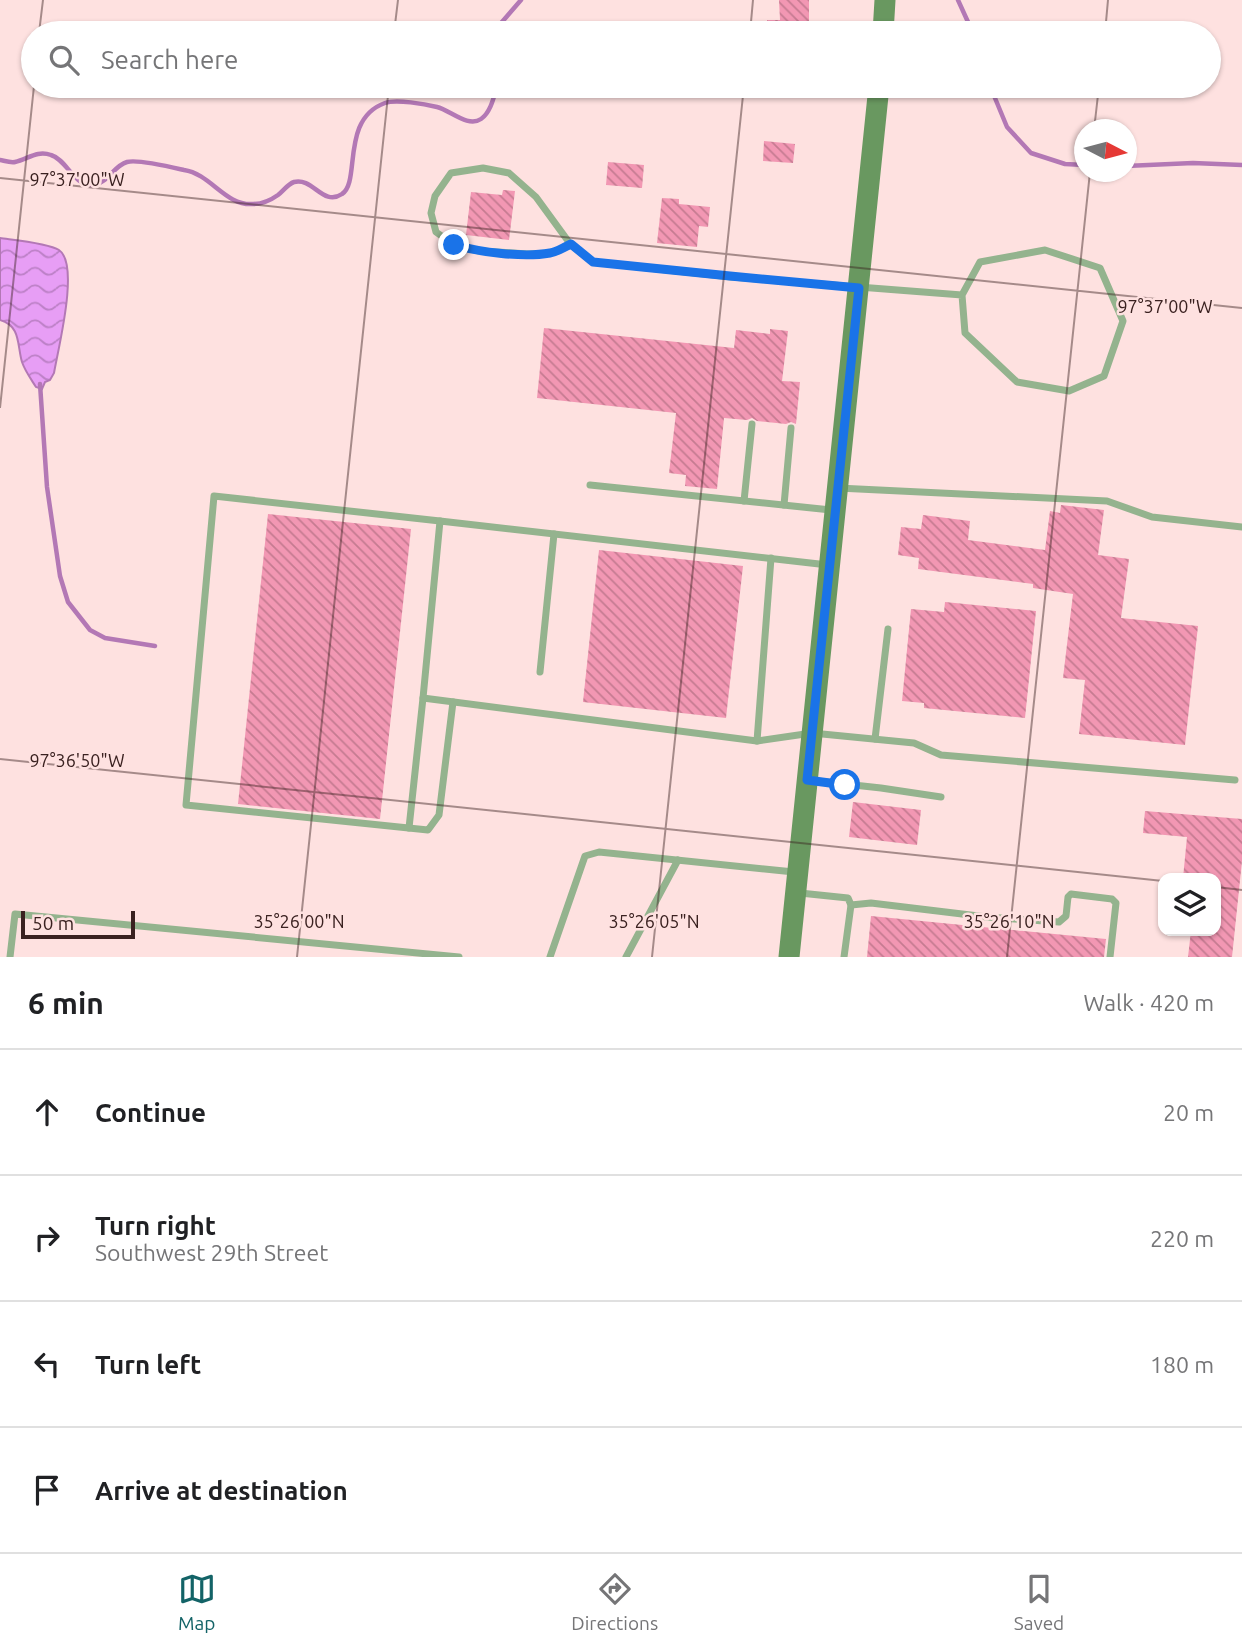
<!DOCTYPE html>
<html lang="en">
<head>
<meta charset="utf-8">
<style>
  :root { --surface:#fff; --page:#f2f2f2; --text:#202124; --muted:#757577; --line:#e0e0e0; --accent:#136367 }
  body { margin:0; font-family:Ubuntu,sans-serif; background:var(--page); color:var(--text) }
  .controls { position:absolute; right:21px; bottom:21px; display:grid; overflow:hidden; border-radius:14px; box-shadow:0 2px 5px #0004 }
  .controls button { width:63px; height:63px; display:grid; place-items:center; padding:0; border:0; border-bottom:2px solid var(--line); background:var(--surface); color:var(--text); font:35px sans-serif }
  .compass { position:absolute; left:1074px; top:119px; width:63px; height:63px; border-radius:50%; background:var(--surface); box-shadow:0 2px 5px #0004; rotate:96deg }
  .scale { position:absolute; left:21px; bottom:18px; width:114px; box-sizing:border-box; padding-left:7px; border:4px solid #3a2120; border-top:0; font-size:19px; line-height:24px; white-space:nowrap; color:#3a2120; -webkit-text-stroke:5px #fee1e0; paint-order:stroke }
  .stop { position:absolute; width:21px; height:21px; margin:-16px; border:5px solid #1a73e8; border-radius:50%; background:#fff }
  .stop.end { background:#1a73e8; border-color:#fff; box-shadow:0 2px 7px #0008 }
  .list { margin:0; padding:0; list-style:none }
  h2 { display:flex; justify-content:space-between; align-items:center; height:91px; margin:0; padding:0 28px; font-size:30px }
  h2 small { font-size:23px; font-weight:400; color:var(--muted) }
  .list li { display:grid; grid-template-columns:46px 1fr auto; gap:21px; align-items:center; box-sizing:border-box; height:126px; padding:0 28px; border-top:2px solid var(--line) }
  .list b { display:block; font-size:26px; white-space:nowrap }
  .list p { margin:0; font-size:23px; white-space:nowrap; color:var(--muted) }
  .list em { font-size:23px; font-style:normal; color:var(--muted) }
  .icon { flex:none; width:38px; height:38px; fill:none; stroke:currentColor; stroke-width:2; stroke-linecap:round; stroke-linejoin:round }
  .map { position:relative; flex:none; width:1242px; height:957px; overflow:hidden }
  .search { position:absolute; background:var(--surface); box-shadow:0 2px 5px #0004; left:21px; right:21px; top:21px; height:77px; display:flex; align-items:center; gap:18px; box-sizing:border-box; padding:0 24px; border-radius:38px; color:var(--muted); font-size:26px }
  .sheet { height:595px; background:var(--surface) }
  nav { display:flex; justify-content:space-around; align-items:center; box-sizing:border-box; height:98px; border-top:2px solid var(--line); background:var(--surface); font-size:19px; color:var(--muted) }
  nav a { display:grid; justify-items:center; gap:4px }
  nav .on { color:var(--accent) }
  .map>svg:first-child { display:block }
</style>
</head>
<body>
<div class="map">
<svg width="1242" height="957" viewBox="0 0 1242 957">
  <defs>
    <pattern id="water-waves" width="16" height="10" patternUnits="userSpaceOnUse" patternTransform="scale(1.75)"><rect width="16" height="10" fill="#e79ef5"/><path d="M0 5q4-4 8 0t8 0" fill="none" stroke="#bc80c6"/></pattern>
    <pattern id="building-back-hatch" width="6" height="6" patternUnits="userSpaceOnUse" patternTransform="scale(1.75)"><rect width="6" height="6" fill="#f297b3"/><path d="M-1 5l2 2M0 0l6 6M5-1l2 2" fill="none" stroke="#c57b91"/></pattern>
  </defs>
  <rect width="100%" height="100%" fill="#fee1e0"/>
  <path fill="url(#water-waves)" stroke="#b378b5" stroke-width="2" d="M 0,238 C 14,240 48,243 59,250 C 80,264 58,349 54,373 L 50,380 L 45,382 L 42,389 L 36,387 C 31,379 25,371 22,362 C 17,345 21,326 0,320 Z"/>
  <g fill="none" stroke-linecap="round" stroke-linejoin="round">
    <g stroke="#b378b5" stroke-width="4.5">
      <polyline points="958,0 973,33"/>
      <polyline points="495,33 495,30 521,0"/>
      <polyline points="990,86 1007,127 1031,153 1065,164 1084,165"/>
      <path d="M 0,160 C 5,161 11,163 15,162 C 28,159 37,150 51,155 C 67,160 73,185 92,185 C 108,184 113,166 127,162 C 138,159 171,167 184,170 C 211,174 225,206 253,204 C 262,204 271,200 278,195 C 283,191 288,184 294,182 C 313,177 323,207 342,194 C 361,182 340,119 385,103 C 396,99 425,104 437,107 C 450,110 468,128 481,119 C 491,112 494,96 497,86"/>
      <polyline points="1126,166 1193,163 1242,165"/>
      <polyline points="40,384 47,487 60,576 68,602 90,630 105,638 155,646"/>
    </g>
  </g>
  <g fill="url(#building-back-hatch)">
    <polygon points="779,0 809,0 809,29 793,29 793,33 767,33 767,20 780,20"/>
    <polygon points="764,141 795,144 793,163 763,161"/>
    <polygon points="608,162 644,165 642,188 606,185"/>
    <polygon points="503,190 515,191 509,240 466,235 471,192 502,195"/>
    <polygon points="662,198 679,199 679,204 710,207 708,227 699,226 697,247 657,243"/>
    <polygon points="544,328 734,348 736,330 770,334 770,329 788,331 782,381 800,382 796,424 791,422 786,424 757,421 752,418 747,420 724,418 717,489 685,486 686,475 669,473 676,413 537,398"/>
    <polygon points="1061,505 1104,510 1098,555 1129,559 1121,618 1198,626 1185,745 1079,734 1085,680 1063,678 1073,594 1033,588 1033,584 918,569 919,558 898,555 901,527 921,529 923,515 970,521 968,540 1045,550 1050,511 1060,513"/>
    <polygon points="268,514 411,529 380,819 238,804"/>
    <polygon points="599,550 743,566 726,718 583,702"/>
    <polygon points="945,602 1036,611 1025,718 924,708 924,703 902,701 911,609 944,612"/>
    <polygon points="853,802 921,810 917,845 849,837"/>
    <polygon points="1145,811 1242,819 1242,861 1232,957 1188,957 1191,931 1216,931 1216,878 1183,878 1187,837 1143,833"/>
    <polygon points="871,916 1106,939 1104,957 867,957"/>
  </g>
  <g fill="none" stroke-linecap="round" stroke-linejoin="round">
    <g stroke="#94b38e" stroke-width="7">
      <polyline points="571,245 551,253 529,254 479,251 454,245 436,232 431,213 435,196 451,173 483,168 509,173 536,197 571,245 593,262 731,277 962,295 980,262 1045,250 1100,268 1123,321 1104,376 1069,391 1017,382 965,333 962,295"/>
      <polyline points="590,485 831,510"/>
      <polyline points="838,488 1107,501 1152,517 1242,527"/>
      <polyline points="744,501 752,424"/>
      <polyline points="784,505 791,428"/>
      <polyline points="440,521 214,496 186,805 428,830 439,815 453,702"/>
      <polyline points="828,565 440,521 423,698 757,741 812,733 914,743 941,755 1235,780"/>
      <polyline points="540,672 554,534"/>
      <polyline points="875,739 888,629"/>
      <polyline points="757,741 771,558"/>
      <polyline points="808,780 881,788 941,797"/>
      <polyline points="409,828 423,698"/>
      <polyline points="800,893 848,898 851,905 844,957"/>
      <polyline points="851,905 871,903 987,917 1059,922 1066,916 1068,897 1071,894 1112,899 1116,903 1110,957"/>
      <polyline points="10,957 15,914 459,957"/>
      <polyline points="550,957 585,856 599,852 794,872"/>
      <polyline points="626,957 678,860"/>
    </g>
    <g stroke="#699860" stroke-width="21">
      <polyline points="883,33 885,0"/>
      <polyline points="789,957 879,86"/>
    </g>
  </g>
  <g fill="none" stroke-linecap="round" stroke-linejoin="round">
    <path stroke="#1a73e8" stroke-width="9" d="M 454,245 C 480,252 523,258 550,253 C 557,252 564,247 571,244 L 593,262 L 730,276 L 859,288 L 807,780 L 845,785"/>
  </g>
  <path fill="none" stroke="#3a2120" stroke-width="2" stroke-opacity="0.45" d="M 39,33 L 43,0M 394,33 L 398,0M 750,33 L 753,0M 1105,33 L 1108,0M 1094,130 L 1099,86M 0,178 L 1242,308M 0,408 L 34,86M 0,759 L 1163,881M 1216,887 L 1242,890M 297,957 L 389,86M 652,957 L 744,86M 1007,957 L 1090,172"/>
  <g font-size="18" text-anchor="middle" fill="#3a2120" stroke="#fee1e0" stroke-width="5" stroke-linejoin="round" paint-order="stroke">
    <text x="77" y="186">97°37'00"W</text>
    <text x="1165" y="313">97°37'00"W</text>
    <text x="77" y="767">97°36'50"W</text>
    <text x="299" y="928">35°26'00"N</text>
    <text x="654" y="928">35°26'05"N</text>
    <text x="1009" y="928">35°26'10"N</text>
  </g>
</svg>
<div class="controls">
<button><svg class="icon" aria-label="layers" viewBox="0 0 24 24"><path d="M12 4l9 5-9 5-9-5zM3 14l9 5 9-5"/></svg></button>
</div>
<svg class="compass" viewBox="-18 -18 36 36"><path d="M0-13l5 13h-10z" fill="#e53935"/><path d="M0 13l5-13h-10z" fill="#757577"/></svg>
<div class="scale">50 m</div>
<div class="stop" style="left:845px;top:785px"></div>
<div class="stop end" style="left:454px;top:245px"></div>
<div class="search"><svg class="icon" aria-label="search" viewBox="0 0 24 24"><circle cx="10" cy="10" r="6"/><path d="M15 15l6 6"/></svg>Search here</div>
</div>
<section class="sheet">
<h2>6 min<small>Walk · 420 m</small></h2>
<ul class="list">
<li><svg class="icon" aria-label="ahead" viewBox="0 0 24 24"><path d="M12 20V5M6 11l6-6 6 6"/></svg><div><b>Continue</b></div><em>20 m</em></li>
<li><svg class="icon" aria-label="right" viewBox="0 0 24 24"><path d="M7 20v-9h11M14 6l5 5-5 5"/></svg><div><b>Turn right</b><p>Southwest 29th Street</p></div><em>220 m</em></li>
<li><svg class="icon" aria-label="left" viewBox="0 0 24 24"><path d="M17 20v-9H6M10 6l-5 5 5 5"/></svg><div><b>Turn left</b></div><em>180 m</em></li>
<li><svg class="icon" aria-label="arrive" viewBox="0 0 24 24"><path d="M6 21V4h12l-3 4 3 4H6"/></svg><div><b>Arrive at destination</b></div></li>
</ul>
</section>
<nav>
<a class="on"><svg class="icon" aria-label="map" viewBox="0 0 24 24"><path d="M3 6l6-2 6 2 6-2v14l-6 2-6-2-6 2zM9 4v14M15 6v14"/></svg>Map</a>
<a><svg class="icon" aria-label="directions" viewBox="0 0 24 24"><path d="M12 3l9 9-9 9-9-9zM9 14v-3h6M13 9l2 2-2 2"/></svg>Directions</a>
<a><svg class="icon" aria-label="saved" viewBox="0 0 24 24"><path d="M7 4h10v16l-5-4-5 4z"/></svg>Saved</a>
</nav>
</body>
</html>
